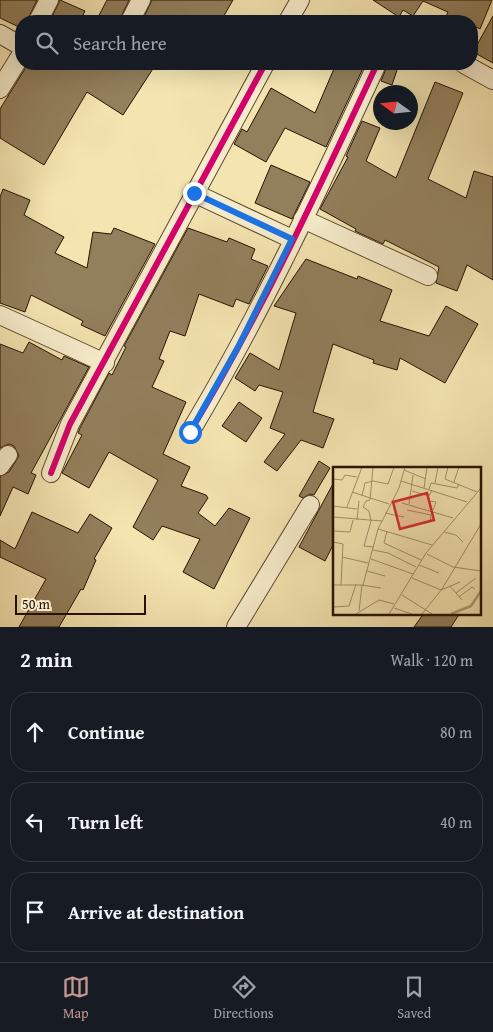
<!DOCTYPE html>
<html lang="en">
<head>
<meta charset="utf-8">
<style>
  :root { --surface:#171b24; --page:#242831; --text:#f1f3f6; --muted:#9ea1a6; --line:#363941; --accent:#c59692 }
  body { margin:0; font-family:"Gentium Book Plus",serif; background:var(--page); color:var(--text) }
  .compass { position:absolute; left:373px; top:85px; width:45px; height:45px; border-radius:50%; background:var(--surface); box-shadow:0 5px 20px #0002; rotate:285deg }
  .scale { position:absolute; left:15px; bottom:12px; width:131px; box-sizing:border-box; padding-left:5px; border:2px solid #291100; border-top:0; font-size:14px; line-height:18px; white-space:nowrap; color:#291100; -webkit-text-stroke:4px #f7edcc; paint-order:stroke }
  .stop { position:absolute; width:15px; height:15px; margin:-11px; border:4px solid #1a73e8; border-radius:50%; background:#fff }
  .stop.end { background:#1a73e8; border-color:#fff; box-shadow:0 1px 5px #0008 }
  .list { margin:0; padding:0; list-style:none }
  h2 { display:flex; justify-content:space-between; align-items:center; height:65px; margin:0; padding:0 20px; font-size:21px }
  h2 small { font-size:16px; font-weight:400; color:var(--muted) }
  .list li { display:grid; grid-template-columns:32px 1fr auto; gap:15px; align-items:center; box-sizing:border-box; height:80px; margin:0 10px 10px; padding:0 10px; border:1px solid var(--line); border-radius:20px }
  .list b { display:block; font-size:19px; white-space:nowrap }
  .list em { font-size:16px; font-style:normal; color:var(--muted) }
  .icon { flex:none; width:28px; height:28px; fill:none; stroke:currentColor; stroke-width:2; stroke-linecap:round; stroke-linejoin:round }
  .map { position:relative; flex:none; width:493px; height:627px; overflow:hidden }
  .search { position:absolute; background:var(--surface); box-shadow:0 5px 20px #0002; left:15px; right:15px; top:15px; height:55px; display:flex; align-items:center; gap:12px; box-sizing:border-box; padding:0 18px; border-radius:20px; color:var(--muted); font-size:19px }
  .sheet { height:335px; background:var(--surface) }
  nav { display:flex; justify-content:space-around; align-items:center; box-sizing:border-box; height:70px; border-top:1px solid var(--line); background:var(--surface); font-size:14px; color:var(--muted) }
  nav a { display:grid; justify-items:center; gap:2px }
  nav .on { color:var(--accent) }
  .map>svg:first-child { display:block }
</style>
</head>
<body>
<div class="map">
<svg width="493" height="627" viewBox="0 0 493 627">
  <rect width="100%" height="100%" fill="#f3e4b0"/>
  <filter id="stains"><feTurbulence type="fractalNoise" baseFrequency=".004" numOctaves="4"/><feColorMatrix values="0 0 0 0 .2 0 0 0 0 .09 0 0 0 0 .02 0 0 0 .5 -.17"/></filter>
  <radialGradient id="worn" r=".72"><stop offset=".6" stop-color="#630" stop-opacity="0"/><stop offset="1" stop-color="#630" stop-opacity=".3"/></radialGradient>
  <g fill="#927f5c" stroke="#291100">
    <polygon points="0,0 37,0 27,21 21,21 21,28 0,18"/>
    <polygon points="60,0 85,11 80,21 50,21"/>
    <polygon points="107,0 129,0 119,21 96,21"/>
    <polygon points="152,0 233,0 221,21 142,21"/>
    <polygon points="373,0 492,0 480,29 472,25 472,21 444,21 448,12 423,1 413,16 403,10 399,17"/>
    <polygon points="493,16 493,63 473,52"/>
    <polygon points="28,64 156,64 123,115 87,92 44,165 0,138 0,109"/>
    <polygon points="336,64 365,64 326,147 285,128 266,162 234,144 242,129 247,132 271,88 315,113"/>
    <polygon points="388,64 399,64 392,85 381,81"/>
    <polygon points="435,82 463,93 428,179 466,198 474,171 493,177 493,280 467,265 457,291 436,283 439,267 385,240 383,244 355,231 356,229 320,209 348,157 346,156 362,121 380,128 366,161 396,178"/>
    <polygon points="271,165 310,182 292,219 255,203"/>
    <polygon points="3,189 30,200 24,215 64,237 55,253 87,268 93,232 111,234 114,228 155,244 105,336 81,325 83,321 31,295 25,312 0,303 0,197"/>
    <polygon points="188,228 227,242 229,238 255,249 251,259 268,266 249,304 236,299 233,307 199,294 185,336 170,331 159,359 164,361 152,387 186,402 163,454 190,467 181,486 206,495 208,498 198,513 215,526 229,508 250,518 214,589 183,572 200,539 162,526 153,540 133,527 158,480 109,452 89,488 62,473 82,435 78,433 80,428 109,373 112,375 126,347 124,346"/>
    <polygon points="306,259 357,279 358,276 392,290 380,321 429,336 446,306 478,324 445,383 400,358 397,370 373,363 374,360 333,344 313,412 334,419 323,448 301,440 277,471 264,462 285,434 270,428 283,392 259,385 255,391 235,378 250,353 279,370 296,313 274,306"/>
    <polygon points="29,342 62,360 64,356 89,367 31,473 36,475 28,494 13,487 0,516 0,476 9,472 19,456 14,446 9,444 0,448 0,344 23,353"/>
    <polygon points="239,402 262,418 246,442 222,426"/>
    <polygon points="319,461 330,468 314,495 310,494 303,498 299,496"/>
    <polygon points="334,482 334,543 325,561 299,547"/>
    <polygon points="32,512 78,533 90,514 112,528 94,559 96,560 83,590 81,589 59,627 19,627 46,579 0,557 0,540 15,549"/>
    <polygon points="424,613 460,613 451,627 414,627"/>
  </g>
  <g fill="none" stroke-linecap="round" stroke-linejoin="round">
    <g stroke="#5c462c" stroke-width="20">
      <g id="street">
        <polyline points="38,21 49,0"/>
        <polyline points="130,21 141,0"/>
        <polyline points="288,21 300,0"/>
        <polyline points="0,34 21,46"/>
        <polyline points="464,64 493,80"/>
        <polyline points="0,89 21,55"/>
        <polyline points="194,193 292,239"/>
        <polyline points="303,219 428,276"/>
        <polyline points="0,315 105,363"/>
        <path d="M 190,432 C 261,314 319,188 377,64"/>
        <polyline points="0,466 8,455"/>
        <polyline points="51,473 70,424 265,64"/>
        <polyline points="236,627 310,505"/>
      </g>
    </g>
    <use href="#street" stroke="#f7edcc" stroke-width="18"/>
    <g stroke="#f7edcc" stroke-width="9">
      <g id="cycleway">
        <path d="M 190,432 C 261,314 319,188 377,64"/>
        <polyline points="51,473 70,424 265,64"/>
      </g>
    </g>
    <use href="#cycleway" stroke="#d6006c" stroke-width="6"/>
  </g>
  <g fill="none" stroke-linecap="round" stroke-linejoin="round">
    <polyline stroke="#1a73e8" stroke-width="6" points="190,432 238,347 292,239 194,193"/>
  </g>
  <g transform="translate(333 467)">
    <rect width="148" height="148" fill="#f3e4b0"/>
    <path fill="none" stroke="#ae9c74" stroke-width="2.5" d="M 118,147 L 138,139 L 148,124"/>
    <path fill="none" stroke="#a2906a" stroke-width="1" d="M 40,0 L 37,33 L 33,34 L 30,40 L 36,44 L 38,54 L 31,79 L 41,80M 115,0 L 112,12 L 144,25M 71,3 L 93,12M 0,12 L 9,13 L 12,8 L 24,10M 68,14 L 134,35M 121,15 L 126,0M 102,16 L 105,0M 91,21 L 94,0M 96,22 L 98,16 L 124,21 L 126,17M 79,24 L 96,29 L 99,23M 19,25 L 56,37M 29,29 L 32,16 L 40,14 L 55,17 L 61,0M 95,34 L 103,35 L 100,43M 69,36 L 120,51M 76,37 L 80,8M 0,39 L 24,42M 14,40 L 29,0M 74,43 L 98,48 L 97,55M 52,46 L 71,50M 0,50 L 49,54M 24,53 L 26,34M 45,62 L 99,78M 0,64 L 17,65 L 20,53M 54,64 L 51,76 L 88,93M 111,65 L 123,68 L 130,75M 0,75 L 10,77 L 8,118M 40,83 L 55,86 L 83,100M 94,87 L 120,100 L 148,104M 9,90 L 35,96M 38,92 L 80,107M 86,98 L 106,106M 34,104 L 52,109M 79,111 L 108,123 L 127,115M 0,118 L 28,118 L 48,121M 30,118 L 45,62 L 66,21 L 72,0M 117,119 L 129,133M 123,126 L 143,111M 69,128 L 99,147M 126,130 L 139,120 L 142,122M 0,140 L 16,139 L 23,117M 61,141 L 79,147M 26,144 L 29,118M 23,147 L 46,133 L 61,137M 56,147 L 93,86 L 148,21M 89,147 L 109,122 L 148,57"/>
    <path fill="#d62828" fill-opacity="0.15" stroke="#d62828" stroke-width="2.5" d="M 94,26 L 101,53 L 67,62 L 60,35 Z"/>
    <rect width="148" height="148" fill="none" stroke="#291100" stroke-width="2.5"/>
  </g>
  <rect width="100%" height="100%" filter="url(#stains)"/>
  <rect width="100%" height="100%" fill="url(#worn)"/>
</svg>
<svg class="compass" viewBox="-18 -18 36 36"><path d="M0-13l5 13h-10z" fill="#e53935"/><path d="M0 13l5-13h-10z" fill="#9ea1a6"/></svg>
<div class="scale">50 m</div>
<div class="stop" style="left:190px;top:432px"></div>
<div class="stop end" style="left:194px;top:193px"></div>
<div class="search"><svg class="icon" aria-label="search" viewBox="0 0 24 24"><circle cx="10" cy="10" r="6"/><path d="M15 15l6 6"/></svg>Search here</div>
</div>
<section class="sheet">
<h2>2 min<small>Walk · 120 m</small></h2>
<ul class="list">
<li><svg class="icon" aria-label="ahead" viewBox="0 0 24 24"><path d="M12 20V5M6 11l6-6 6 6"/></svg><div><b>Continue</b></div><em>80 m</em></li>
<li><svg class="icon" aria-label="left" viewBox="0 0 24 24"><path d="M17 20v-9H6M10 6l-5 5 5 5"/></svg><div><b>Turn left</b></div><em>40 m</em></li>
<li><svg class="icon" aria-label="arrive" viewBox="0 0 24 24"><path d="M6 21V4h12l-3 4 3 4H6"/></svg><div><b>Arrive at destination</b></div></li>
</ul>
</section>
<nav>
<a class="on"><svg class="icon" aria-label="map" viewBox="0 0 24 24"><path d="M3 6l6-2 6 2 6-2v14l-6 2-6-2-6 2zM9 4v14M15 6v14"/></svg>Map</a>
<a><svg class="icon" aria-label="directions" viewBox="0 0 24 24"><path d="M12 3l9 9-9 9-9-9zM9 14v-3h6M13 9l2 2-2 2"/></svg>Directions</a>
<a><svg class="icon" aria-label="saved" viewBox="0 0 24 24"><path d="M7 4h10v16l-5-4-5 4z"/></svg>Saved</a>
</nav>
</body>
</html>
